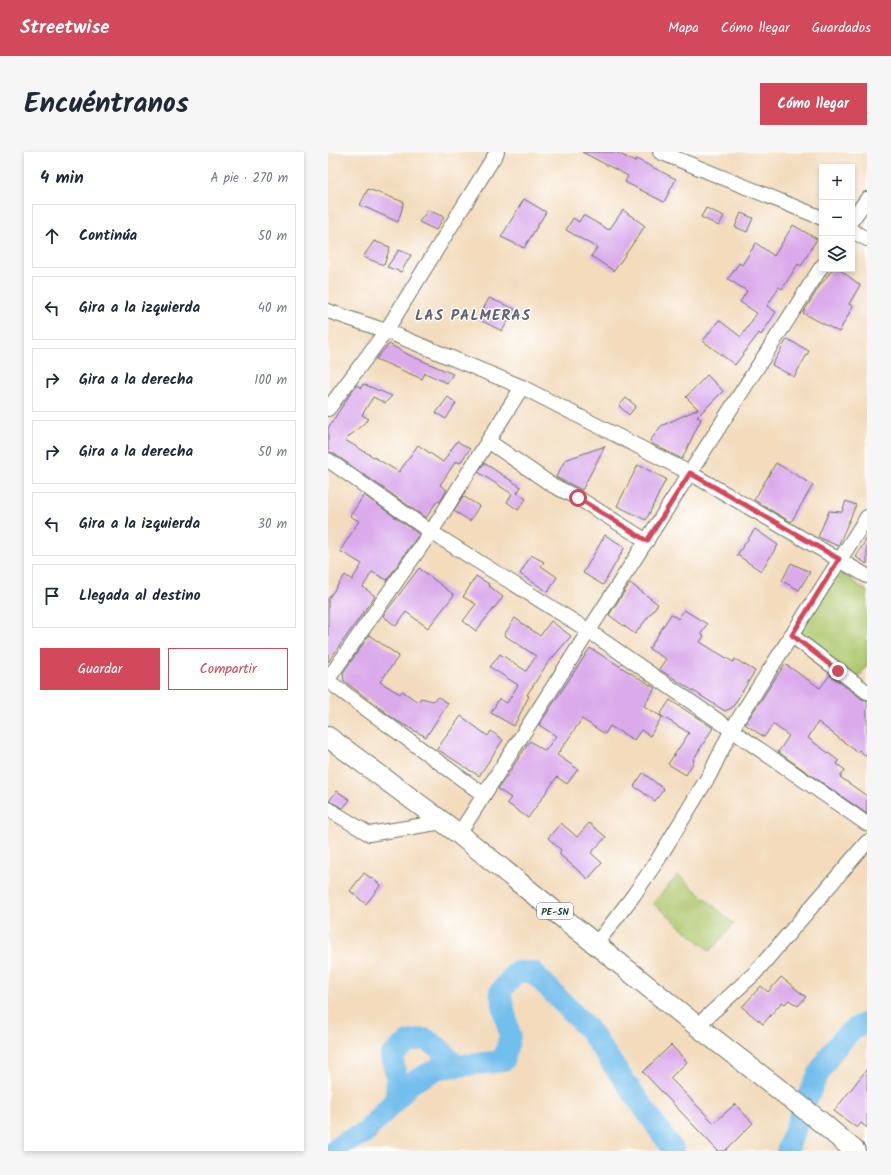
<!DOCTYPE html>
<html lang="es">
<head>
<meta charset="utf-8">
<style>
  :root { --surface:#fff; --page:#f6f6f7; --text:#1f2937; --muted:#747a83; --line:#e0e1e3; --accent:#d1495b }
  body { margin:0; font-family:Kalam,sans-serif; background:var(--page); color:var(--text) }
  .controls { position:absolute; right:12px; top:12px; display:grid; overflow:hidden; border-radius:0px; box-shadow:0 2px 6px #0003 }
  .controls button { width:36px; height:36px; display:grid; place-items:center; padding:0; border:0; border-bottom:1px solid var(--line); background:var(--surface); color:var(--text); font:20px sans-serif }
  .stop { position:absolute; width:12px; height:12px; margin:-9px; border:3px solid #d1495b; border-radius:50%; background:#fff }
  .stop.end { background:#d1495b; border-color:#fff; box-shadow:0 1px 4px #0008 }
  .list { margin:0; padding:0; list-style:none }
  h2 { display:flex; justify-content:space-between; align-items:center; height:52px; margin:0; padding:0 16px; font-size:17px }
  h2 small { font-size:13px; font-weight:400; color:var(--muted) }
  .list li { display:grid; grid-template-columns:26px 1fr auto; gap:12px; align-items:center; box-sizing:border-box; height:64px; margin:0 8px 8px; padding:0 8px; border:1px solid var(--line); border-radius:0px }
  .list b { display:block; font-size:15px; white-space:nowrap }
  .list em { font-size:13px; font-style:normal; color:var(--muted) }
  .actions { display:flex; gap:8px; padding:12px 16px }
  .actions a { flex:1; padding:9px 0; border:1px solid var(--accent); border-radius:0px; text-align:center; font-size:14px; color:var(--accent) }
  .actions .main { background:var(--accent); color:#fff }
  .icon { flex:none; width:22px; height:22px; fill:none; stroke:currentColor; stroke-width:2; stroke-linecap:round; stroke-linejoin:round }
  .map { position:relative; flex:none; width:539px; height:999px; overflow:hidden; border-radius:0px }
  header { display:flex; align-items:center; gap:24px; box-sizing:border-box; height:56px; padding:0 20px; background:var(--accent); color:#fff }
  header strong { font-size:19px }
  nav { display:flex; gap:22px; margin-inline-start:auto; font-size:14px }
  .intro { display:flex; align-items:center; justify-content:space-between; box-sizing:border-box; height:96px; padding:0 24px }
  h1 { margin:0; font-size:28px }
  .button { padding:10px 18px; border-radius:0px; background:var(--accent); color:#fff; font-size:14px; font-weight:700 }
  main { display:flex; gap:24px; padding:0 24px }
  aside { flex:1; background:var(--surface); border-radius:0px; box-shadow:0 2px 6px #0003 }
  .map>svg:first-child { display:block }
</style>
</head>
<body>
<header>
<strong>Streetwise</strong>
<nav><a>Mapa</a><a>Cómo llegar</a><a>Guardados</a></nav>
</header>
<div class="intro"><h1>Encuéntranos</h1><a class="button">Cómo llegar</a></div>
<main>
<aside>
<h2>4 min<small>A pie · 270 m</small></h2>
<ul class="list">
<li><svg class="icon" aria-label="ahead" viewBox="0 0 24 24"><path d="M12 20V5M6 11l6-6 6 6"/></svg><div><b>Continúa</b></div><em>50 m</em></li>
<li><svg class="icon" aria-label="left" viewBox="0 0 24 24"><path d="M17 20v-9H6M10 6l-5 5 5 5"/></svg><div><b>Gira a la izquierda</b></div><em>40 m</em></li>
<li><svg class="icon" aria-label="right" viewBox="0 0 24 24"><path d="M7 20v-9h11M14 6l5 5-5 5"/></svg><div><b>Gira a la derecha</b></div><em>100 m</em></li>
<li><svg class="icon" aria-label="right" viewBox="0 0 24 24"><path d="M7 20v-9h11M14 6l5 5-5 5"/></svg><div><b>Gira a la derecha</b></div><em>50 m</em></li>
<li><svg class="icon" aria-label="left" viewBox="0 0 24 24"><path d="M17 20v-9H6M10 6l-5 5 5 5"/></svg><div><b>Gira a la izquierda</b></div><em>30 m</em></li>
<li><svg class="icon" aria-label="arrive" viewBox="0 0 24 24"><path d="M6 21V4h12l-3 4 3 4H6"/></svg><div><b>Llegada al destino</b></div></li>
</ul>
<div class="actions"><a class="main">Guardar</a><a>Compartir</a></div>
</aside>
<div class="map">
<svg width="539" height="999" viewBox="0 0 539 999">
  <rect width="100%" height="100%" fill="#fff"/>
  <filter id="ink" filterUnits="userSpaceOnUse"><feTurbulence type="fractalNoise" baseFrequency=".025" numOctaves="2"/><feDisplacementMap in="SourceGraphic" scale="8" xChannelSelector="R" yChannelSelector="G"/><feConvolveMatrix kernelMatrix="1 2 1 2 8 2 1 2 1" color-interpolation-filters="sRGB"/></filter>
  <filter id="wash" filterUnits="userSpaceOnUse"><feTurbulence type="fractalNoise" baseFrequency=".012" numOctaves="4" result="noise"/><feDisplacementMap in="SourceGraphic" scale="16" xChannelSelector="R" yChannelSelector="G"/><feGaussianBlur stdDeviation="0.9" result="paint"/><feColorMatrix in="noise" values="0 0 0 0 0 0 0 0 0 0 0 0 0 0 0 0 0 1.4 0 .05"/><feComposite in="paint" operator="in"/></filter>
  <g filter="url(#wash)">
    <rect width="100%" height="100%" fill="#f3dbbc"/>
    <g fill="#adc76c" stroke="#668250">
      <polygon points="511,420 539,439 539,513 530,526 468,486"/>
      <polygon points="350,723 406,772 382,799 325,751"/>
    </g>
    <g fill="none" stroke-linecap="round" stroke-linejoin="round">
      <g stroke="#72beec" stroke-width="22">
        <polyline points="68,947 69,925 63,904 80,890 97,887 111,896 128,914"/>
        <polyline points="7,999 15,991 37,981 83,931 111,916 175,909 182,884 172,840 188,820 205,820 260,877 346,999"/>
        <path d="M 459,999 C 474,960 489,910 521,881 C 526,876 533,873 539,870"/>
      </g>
    </g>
    <g id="blocks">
      <g fill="#daaaeb">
        <polygon points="254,0 288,0 307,10 308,7 348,27 336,50 297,30 300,24"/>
        <polygon points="40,37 76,50 70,70 32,53"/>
        <polygon points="196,47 218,60 196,96 173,85"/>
        <polygon points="378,56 396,64 391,74 373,65"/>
        <polygon points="100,58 116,65 108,78 91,70"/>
        <polygon points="295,58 317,74 286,119 263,104 269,96 238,78 245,66 251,70 255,63 281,78"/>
        <polygon points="413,61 425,66 419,80 407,75"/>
        <polygon points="465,73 489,87 473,114 470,112 454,137 451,135 439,154 448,160 433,183 431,181 407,213 375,189 391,168 413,185 429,161 412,150 419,139 400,127 411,111 414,113 428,91 446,104"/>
        <polygon points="46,89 62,95 56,113 35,105"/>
        <polygon points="71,98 83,103 73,120 59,115"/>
        <polygon points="505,117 511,117 532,133 521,152 525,154 511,180 475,161 491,135"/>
        <polygon points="161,146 187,157 174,179 150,167"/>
        <polygon points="459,187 481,199 466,225 444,213"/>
        <polygon points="61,192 81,203 125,222 119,231 97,221 94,227 48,207"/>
        <polygon points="379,223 395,239 369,265 373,267 354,307 325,292 322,289 333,274 370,257 358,245"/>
        <polygon points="35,232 64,244 57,251 45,245 34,263 41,267 17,288 71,320 90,293 115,310 129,289 142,297 132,311 128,309 112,333 119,338 112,350 109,349 98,366 5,301 0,300 0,276 28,233 33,236"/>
        <polygon points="120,245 128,251 118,267 108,261"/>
        <polygon points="298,246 308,254 301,263 291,254"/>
        <polygon points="277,294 254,338 228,325 237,308"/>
        <polygon points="156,311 193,335 189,341 198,347 190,358 179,350 184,342 150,320"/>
        <polygon points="448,311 485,333 463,370 426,348"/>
        <polygon points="310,313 338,327 318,368 289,354"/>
        <polygon points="36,343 91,382 59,428 44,420 35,435 47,444 0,510 0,447 17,423 24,428 34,412 12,399 31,369 22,364"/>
        <polygon points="135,344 151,354 142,369 126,359"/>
        <polygon points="518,349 528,353 510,394 490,385 501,359 514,360"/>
        <polygon points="427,377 450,393 433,419 409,403"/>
        <polygon points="277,383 297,395 275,433 255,421"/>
        <polygon points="539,386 539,412 528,405"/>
        <polygon points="203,403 216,410 213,414 229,425 220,440 192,422"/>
        <polygon points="463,411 482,420 471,438 454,429"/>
        <polygon points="91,416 126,443 100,476 78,460 68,474 55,464"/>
        <polygon points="148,424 161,432 160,433 175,445 148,479 135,469 148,452 135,445"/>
        <polygon points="302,431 330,452 307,482 281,463"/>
        <polygon points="356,458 379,472 373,482 376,484 372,490 405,510 407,507 427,519 404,556 397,559 392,556 331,517 338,507 321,497 343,462 350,467"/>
        <polygon points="187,466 212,484 223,469 243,484 219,512 199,543 201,544 186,574 163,561 171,547 179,551 190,533 162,515 172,502 198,519 208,504 176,483"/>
        <polygon points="41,483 71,504 52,530 72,542 74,539 90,550 93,546 105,549 110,545 120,551 98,585 69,569 16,529 15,521"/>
        <polygon points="262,496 327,536 316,554 334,565 322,584 313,578 306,588 282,574 277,582 254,567 229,603 250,617 239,632 229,625 200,666 179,651 183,646 170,637 202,589 217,599 228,584 211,573"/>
        <polygon points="457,512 492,536 502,523 534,547 539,548 539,605 531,598 529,600 490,570 480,586 511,609 509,612 517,618 512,625 539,644 539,662 450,600 461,584 445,572 436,585 417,572"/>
        <polygon points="342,548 385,576 365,608 366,609 358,623 340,612 361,581 332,563"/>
        <polygon points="133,564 160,584 163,579 175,588 151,624 109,597"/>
        <polygon points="315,621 336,637 327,649 306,634"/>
        <polygon points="9,639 22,648 15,656 1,649"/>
        <polygon points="233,671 249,685 261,671 278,685 263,701 274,711 260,727 231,702 233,698 220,686"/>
        <polygon points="36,721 53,733 38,752 22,739"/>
        <polygon points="453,825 478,845 470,854 461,848 457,852 454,850 435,872 414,855 433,834 440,840"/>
        <polygon points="343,893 359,910 342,926 386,971 407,952 425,971 397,999 390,999 315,920"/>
        <polygon points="539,917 539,976 533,971 529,976 506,959"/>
      </g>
    </g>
  </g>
  <g filter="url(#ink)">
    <use href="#blocks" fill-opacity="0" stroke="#697464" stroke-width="1"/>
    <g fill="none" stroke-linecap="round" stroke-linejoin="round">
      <g stroke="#697464" stroke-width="16">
        <g id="minor">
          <polyline points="332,0 494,66"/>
          <polyline points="524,68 539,47"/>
          <polyline points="524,79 539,87"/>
          <polyline points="0,159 58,179 194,235 362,321 539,424"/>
          <polyline points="0,257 58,179 169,0"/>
          <polyline points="160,289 224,333 250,346 319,389"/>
          <polyline points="0,308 103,380 261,479 539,672"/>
          <polyline points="463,483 539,540"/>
          <polyline points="0,527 103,380 194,235"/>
          <polyline points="0,529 156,643"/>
          <polyline points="0,657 41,682 115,670"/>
          <polyline points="131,682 494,114"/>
          <polyline points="268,792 305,744 329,709 382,622 404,577 539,365"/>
          <polyline points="369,874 427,821 539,690"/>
        </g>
      </g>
      <g stroke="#697464" stroke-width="22">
        <polyline id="highway" points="0,585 131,682 369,874 488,966 527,999"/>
      </g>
      <use href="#minor" stroke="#fff" stroke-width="14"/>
      <use href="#highway" stroke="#fff" stroke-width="20"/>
    </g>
  </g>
  <g fill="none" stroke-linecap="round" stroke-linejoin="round" filter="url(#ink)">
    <polyline stroke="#d1495b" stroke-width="5" points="250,346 319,389 362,321 511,407 464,483 510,519"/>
  </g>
  <g text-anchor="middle" stroke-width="3" stroke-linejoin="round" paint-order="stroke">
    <rect fill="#fff" stroke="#627771" stroke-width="1" x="209" y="751" width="36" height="16" rx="3"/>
    <g font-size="10" font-weight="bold" fill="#1f3d34">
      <text x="227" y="763">PE-5N</text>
    </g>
    <g font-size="15" font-weight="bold" letter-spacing="1" fill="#606374" stroke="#fff">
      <text x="145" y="168">LAS PALMERAS</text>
    </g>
  </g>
</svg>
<div class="controls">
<button>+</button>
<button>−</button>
<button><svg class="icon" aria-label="layers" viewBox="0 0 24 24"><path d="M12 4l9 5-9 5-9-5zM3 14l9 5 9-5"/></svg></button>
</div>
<div class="stop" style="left:250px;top:346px"></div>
<div class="stop end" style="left:510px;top:519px"></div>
</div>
</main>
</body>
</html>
